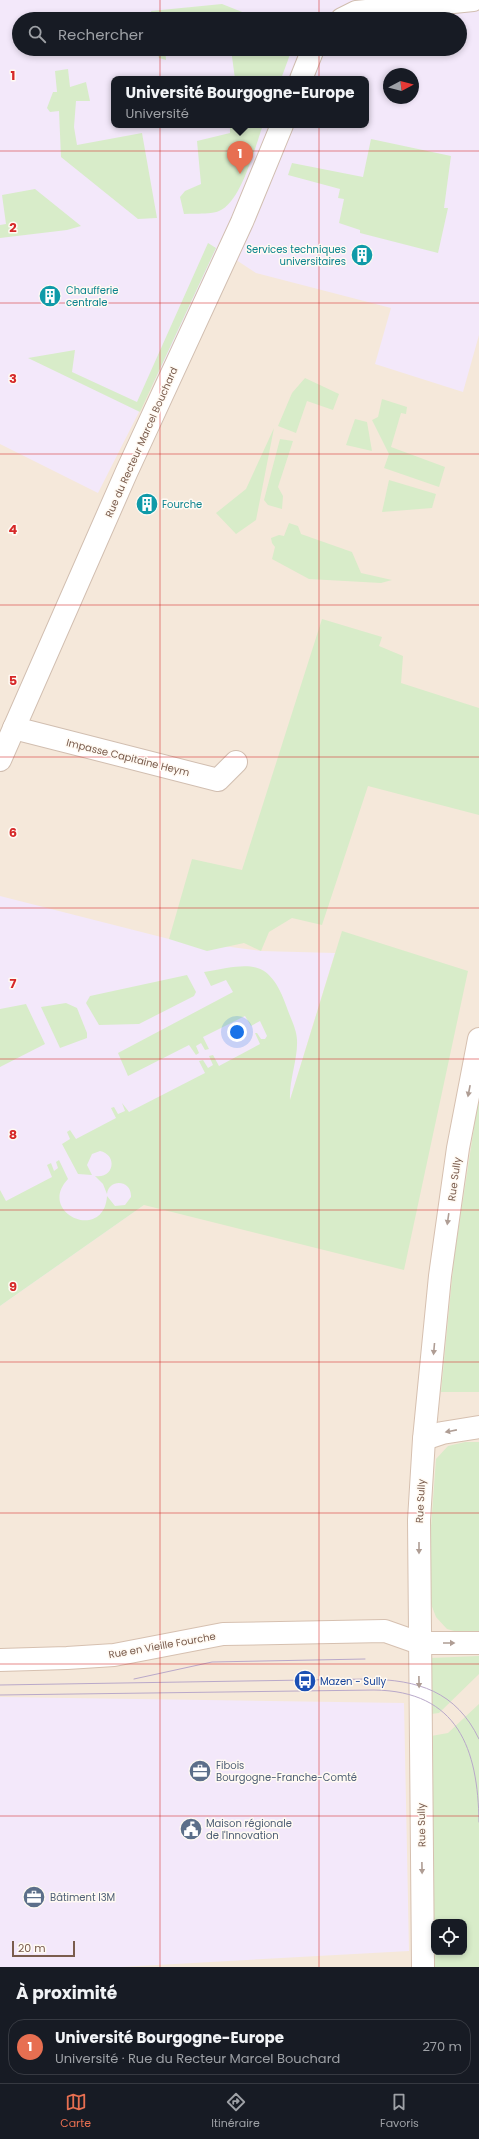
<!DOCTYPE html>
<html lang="fr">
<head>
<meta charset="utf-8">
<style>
  :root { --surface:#171b24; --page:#242831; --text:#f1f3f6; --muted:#9ea1a6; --line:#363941; --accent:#e76f51 }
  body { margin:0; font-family:Poppins,sans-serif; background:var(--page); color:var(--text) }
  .controls { position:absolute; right:12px; bottom:12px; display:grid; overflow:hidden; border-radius:8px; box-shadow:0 2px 6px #0003 }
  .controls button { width:36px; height:36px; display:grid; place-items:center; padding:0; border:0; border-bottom:1px solid var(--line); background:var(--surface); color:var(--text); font:20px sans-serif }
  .compass { position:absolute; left:383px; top:68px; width:36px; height:36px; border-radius:50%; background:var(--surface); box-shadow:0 2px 6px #0003; rotate:83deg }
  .scale { position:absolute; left:12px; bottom:10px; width:63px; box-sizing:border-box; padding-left:4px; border:2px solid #7a5c4d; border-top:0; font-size:11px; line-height:14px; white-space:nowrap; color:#7a5c4d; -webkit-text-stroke:3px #fffaf3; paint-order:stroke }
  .you { position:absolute; left:237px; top:1032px; width:14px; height:14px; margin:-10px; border:3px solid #fff; border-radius:50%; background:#1a73e8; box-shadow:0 0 0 6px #1a73e833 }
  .badge { display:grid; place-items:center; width:26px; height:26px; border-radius:50%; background:var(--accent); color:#fff; font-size:13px; font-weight:700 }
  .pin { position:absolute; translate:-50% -33px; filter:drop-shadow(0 1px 2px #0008) }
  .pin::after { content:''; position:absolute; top:21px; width:14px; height:12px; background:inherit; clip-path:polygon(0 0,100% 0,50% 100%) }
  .popup { position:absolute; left:111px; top:76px; width:258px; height:52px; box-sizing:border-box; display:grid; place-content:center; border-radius:8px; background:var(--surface); filter:drop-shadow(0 1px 3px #0005); font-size:13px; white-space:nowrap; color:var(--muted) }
  .popup b { font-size:15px; color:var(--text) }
  .popup::after { content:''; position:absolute; left:50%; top:100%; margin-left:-8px; border:8px solid transparent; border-top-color:var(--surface) }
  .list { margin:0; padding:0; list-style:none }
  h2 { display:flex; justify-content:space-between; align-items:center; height:52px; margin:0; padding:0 16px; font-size:17px }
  h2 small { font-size:13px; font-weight:400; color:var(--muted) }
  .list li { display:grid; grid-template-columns:26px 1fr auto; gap:12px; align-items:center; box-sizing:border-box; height:56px; margin:0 8px 8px; padding:0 8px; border:1px solid var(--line); border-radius:16px }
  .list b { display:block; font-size:15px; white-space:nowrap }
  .list p { margin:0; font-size:13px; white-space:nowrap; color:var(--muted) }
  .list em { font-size:13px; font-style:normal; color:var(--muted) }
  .icon { flex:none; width:22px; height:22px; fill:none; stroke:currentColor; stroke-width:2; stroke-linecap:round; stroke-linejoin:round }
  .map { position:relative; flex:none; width:479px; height:1967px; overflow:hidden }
  .search { position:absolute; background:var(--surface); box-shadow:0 2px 6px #0003; left:12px; right:12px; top:12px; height:44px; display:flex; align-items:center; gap:10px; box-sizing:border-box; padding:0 14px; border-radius:22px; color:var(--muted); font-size:15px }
  .sheet { height:116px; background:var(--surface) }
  nav { display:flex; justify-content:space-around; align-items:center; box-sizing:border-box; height:56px; border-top:1px solid var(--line); background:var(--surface); font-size:11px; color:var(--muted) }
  nav a { display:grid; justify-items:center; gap:2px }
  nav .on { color:var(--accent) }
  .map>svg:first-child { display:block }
</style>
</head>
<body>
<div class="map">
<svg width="479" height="1967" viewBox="0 0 479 1967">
  <rect width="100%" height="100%" fill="#fdf6ec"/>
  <path fill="#f5e8da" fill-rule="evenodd" d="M 0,0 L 479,0 L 479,1967 L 0,1967 ZM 19,19 L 460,19 L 460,49 L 19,49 ZM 389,74 L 413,74 L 413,98 L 389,98 ZM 114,79 L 366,79 L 366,125 L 114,125 ZM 434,1922 L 464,1922 L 464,1952 L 434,1952 Z"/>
  <g fill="#f3e8fa" fill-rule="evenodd">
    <path d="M 0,0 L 479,0 L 479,335 L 463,392 L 375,364 L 391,308 L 256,273 L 221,250 L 98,493 L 0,444 ZM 19,19 L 460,19 L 460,49 L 19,49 ZM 389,74 L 413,74 L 413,98 L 389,98 ZM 114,79 L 366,79 L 366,125 L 114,125 Z"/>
    <polygon points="0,896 169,939 261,951 335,953 289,1103 0,1306"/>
    <polygon points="0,1697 404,1703 409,1951 121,1967 0,1967"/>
  </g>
  <g fill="#d8ecc9">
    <polygon points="222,4 260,19 152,19 151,11"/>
    <polygon points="156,49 165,49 166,60 159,58"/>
    <polygon points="231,49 292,49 281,79 235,79"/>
    <polygon points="68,69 70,87 86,82 90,101 76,101 74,127 77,145 142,133 157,218 138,219 61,157 59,111 50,112 47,108 53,92 57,92 55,71"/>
    <path d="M 230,125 L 263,125 C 255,147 241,203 219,211 C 209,215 195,213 184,214 L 180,197 L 185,191 L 201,184 L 197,141 L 230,133 Z"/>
    <polygon points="371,139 451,156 444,208 448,208 438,253 360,233 360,230 339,223 344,199 338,198 340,189 288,175 292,163 363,177"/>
    <polygon points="35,189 81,226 67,230 0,238 0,225 6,224 2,195"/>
    <polygon points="208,243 216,248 140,412 28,358 75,350 72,372 137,402"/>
    <polygon points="305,378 339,394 333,410 307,401 296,433 278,426 292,393"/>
    <polygon points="382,399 407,407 406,414 401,413 391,447 445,467 439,487 384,468 389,454 372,420 378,417"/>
    <polygon points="355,419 367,422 372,451 346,445"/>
    <polygon points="274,428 256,520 236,534 216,513 246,489"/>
    <polygon points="280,439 293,441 278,487 283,496 282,509 268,505 264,500"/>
    <polygon points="389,480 436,494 432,508 382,512"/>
    <polygon points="289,523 298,526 301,534 352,552 361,573 392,580 381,583 309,579 272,559 275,547 272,543 271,538 279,535 284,536"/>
    <polygon points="322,619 382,637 379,646 403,656 401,683 479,708 479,815 368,786 322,925 292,918 269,932 261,951 244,943 207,951 169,939 192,859 242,870"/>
    <path d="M 342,931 L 468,971 L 404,1270 L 144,1205 L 0,1306 L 0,1190 L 6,1201 L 52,1177 L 47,1165 L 51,1163 L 54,1171 L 58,1168 L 56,1162 L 59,1160 L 68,1179 C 36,1213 104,1243 107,1196 L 115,1206 L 125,1205 L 131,1197 C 132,1180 109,1178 107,1194 L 103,1184 L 95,1176 C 114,1179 118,1155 100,1151 L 92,1154 L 87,1165 L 92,1175 L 78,1174 L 62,1144 L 70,1139 L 67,1132 L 70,1130 L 76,1139 L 116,1118 L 111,1108 L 114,1107 L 118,1114 L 125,1111 L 122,1103 L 129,1112 L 205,1073 L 199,1061 L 203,1060 L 208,1068 L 213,1065 L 209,1056 L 213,1055 L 219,1066 L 260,1044 L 255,1033 L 257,1033 L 261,1039 L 265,1039 L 267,1036 L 260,1021 L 251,1026 L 245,1016 L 203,1037 L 209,1049 L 205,1050 L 201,1043 L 196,1046 L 199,1053 L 196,1055 L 189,1045 L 128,1076 L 118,1053 L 233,992 L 226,980 L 211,986 L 204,972 C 249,964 269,956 287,1008 C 290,1017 297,1030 297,1040 C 298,1059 289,1080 290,1100 Z"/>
    <polygon points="187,975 196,992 194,996 139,1024 99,1025 86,1003 90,996"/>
    <polygon points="66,1003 77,1008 87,1033 87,1038 60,1048 41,1007"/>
    <polygon points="26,1004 45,1044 0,1067 0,1009"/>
    <polygon points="479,1095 479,1392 441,1392 454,1258"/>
    <polygon points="465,1442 479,1442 479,1632 458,1632 447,1629 436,1617 431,1604 428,1568 436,1459 448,1446"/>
    <polygon points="479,1656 479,1674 439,1713 431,1714 430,1658"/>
    <polygon points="479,1704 479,1967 434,1967 434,1952 464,1952 464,1922 434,1922 434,1934 431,1736 448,1733"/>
  </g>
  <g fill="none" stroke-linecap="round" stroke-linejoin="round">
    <g stroke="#d1beb0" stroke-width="24">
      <g id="street">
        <polyline points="342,19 356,12 473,0"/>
        <polyline points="301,79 313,49"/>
        <polyline points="14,728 218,780 236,762"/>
        <polyline points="0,760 127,471 242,222 282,125"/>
      </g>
    </g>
    <g stroke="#d6c0b0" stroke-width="24">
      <g id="secondary">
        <polyline points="424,1439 442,1433 479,1427"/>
        <polyline points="0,1660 67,1658 114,1655 223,1634 385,1631 419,1643 479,1643"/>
        <polyline points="423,1967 419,1520 424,1439 440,1276 458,1148 479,1039"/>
      </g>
    </g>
    <use href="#street" stroke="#fff" stroke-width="22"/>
    <use href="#secondary" stroke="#fff" stroke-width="22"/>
    <g stroke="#b9a8c9" stroke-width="1">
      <polyline points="134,1679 212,1662 365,1659"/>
      <path d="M 0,1685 L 368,1679 C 418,1680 456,1691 479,1739"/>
      <path d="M 0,1695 L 374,1690 C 458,1691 478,1749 479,1822"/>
    </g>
  </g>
  <defs><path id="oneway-solid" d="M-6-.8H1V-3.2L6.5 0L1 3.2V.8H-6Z"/></defs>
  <g fill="#af9d94">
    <use href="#oneway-solid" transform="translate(469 1091) rotate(101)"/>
    <use href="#oneway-solid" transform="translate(448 1219) rotate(98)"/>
    <use href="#oneway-solid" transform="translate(434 1349) rotate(95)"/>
    <use href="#oneway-solid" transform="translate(451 1431) rotate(169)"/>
    <use href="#oneway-solid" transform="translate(419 1548) rotate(90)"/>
    <use href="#oneway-solid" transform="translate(449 1643)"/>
    <use href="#oneway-solid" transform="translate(419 1682) rotate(89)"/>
    <use href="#oneway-solid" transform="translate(422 1868) rotate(89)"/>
  </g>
  <path fill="none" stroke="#d62828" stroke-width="1" stroke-opacity="0.55" d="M 160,0 L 160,19M 319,0 L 319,19M 160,49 L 160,1967M 319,49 L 319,1967M 0,151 L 479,151M 0,303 L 479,303M 0,454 L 479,454M 0,605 L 479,605M 0,757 L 479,757M 0,908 L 479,908M 0,1059 L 479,1059M 0,1210 L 479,1210M 0,1362 L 479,1362M 0,1513 L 479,1513M 0,1664 L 479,1664M 0,1816 L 479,1816"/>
  <defs>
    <g id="building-disc" transform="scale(1.15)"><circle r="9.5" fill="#0f9aa8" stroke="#fffaf3"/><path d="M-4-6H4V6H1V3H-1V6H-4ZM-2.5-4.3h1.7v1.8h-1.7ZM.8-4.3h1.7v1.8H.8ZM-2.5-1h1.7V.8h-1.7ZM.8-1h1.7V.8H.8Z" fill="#fff"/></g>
    <g id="bus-disc" transform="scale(1.15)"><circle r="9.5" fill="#1a4fb4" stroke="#fffaf3"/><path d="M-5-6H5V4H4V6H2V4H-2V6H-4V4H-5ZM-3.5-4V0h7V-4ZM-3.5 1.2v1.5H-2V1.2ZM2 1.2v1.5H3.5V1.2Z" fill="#fff"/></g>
    <g id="office-disc" transform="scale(1.15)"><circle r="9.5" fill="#5c6f8a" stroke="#fffaf3"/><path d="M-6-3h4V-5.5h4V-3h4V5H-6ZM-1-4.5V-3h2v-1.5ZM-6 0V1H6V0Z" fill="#fff"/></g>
    <g id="civic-disc" transform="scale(1.15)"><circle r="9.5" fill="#5c6f8a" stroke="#fffaf3"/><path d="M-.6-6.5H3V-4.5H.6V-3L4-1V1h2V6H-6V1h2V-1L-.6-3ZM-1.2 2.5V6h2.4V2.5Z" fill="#fff"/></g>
  </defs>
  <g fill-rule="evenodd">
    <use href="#building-disc" x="362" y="255"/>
    <use href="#building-disc" x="50" y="296"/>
    <use href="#building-disc" x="147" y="504"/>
    <use href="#bus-disc" x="305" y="1681"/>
    <use href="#office-disc" x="200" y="1771"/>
    <use href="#civic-disc" x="191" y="1829"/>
    <use href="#office-disc" x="34" y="1897"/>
  </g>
  <g text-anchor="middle" stroke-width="3" stroke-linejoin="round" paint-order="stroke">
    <g font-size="10" fill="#0d838f" stroke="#fffaf3" text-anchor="start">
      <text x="346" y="253" text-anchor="end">Services techniques<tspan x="346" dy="12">universitaires</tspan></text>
      <text x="66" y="294">Chaufferie<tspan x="66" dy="12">centrale</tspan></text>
      <text x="162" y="508">Fourche</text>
    </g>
    <g font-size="10" fill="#7a5c4d" stroke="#fffaf3">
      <text transform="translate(141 442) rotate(-66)" y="4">Rue du Recteur Marcel Bouchard</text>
      <text transform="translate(128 757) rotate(14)" y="4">Impasse Capitaine Heym</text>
      <text transform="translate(454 1179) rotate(-82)" y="4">Rue Sully</text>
      <text transform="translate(420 1501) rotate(-87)" y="4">Rue Sully</text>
      <text transform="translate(162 1645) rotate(-10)" y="4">Rue en Vieille Fourche</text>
      <text transform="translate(421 1825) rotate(-91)" y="4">Rue Sully</text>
    </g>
    <g font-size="10" fill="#164399" stroke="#fffaf3" text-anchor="start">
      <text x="320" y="1685">Mazen - Sully</text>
    </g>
    <g font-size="10" fill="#4e5e75" stroke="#fffaf3" text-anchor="start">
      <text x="216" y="1769">Fibois<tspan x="216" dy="12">Bourgogne-Franche-Comté</tspan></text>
      <text x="206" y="1827">Maison régionale<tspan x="206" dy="12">de l'Innovation</tspan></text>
      <text x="50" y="1901">Bâtiment I3M</text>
    </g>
  </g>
  <g font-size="13" text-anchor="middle" font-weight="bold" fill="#d62828" stroke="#fffaf3" stroke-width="3" stroke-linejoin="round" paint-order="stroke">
    <text x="13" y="80">1</text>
    <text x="13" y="232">2</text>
    <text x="13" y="383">3</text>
    <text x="13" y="534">4</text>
    <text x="13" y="685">5</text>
    <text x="13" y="837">6</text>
    <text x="13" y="988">7</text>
    <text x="13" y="1139">8</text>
    <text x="13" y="1291">9</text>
  </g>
</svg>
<div class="controls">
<button><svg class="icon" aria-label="locate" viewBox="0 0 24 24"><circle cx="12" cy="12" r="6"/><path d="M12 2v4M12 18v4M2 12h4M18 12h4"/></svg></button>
</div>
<svg class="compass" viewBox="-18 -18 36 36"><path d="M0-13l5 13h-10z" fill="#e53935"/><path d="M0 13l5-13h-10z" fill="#9ea1a6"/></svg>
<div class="scale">20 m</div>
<div class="you"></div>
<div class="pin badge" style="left:240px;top:174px">1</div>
<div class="popup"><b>Université Bourgogne-Europe</b>Université</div>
<div class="search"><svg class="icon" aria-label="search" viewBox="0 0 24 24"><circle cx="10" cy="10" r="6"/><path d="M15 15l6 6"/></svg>Rechercher</div>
</div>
<section class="sheet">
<h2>À proximité<small></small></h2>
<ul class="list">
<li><span class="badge">1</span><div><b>Université Bourgogne-Europe</b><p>Université · Rue du Recteur Marcel Bouchard</p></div><em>270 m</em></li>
</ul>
</section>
<nav>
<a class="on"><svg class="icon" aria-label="map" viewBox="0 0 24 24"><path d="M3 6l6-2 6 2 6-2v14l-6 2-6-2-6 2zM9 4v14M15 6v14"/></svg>Carte</a>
<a><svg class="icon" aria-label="directions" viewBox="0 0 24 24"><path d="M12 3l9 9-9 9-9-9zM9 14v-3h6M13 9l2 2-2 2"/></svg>Itinéraire</a>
<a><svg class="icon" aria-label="saved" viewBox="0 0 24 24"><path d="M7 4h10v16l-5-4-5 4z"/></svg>Favoris</a>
</nav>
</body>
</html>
